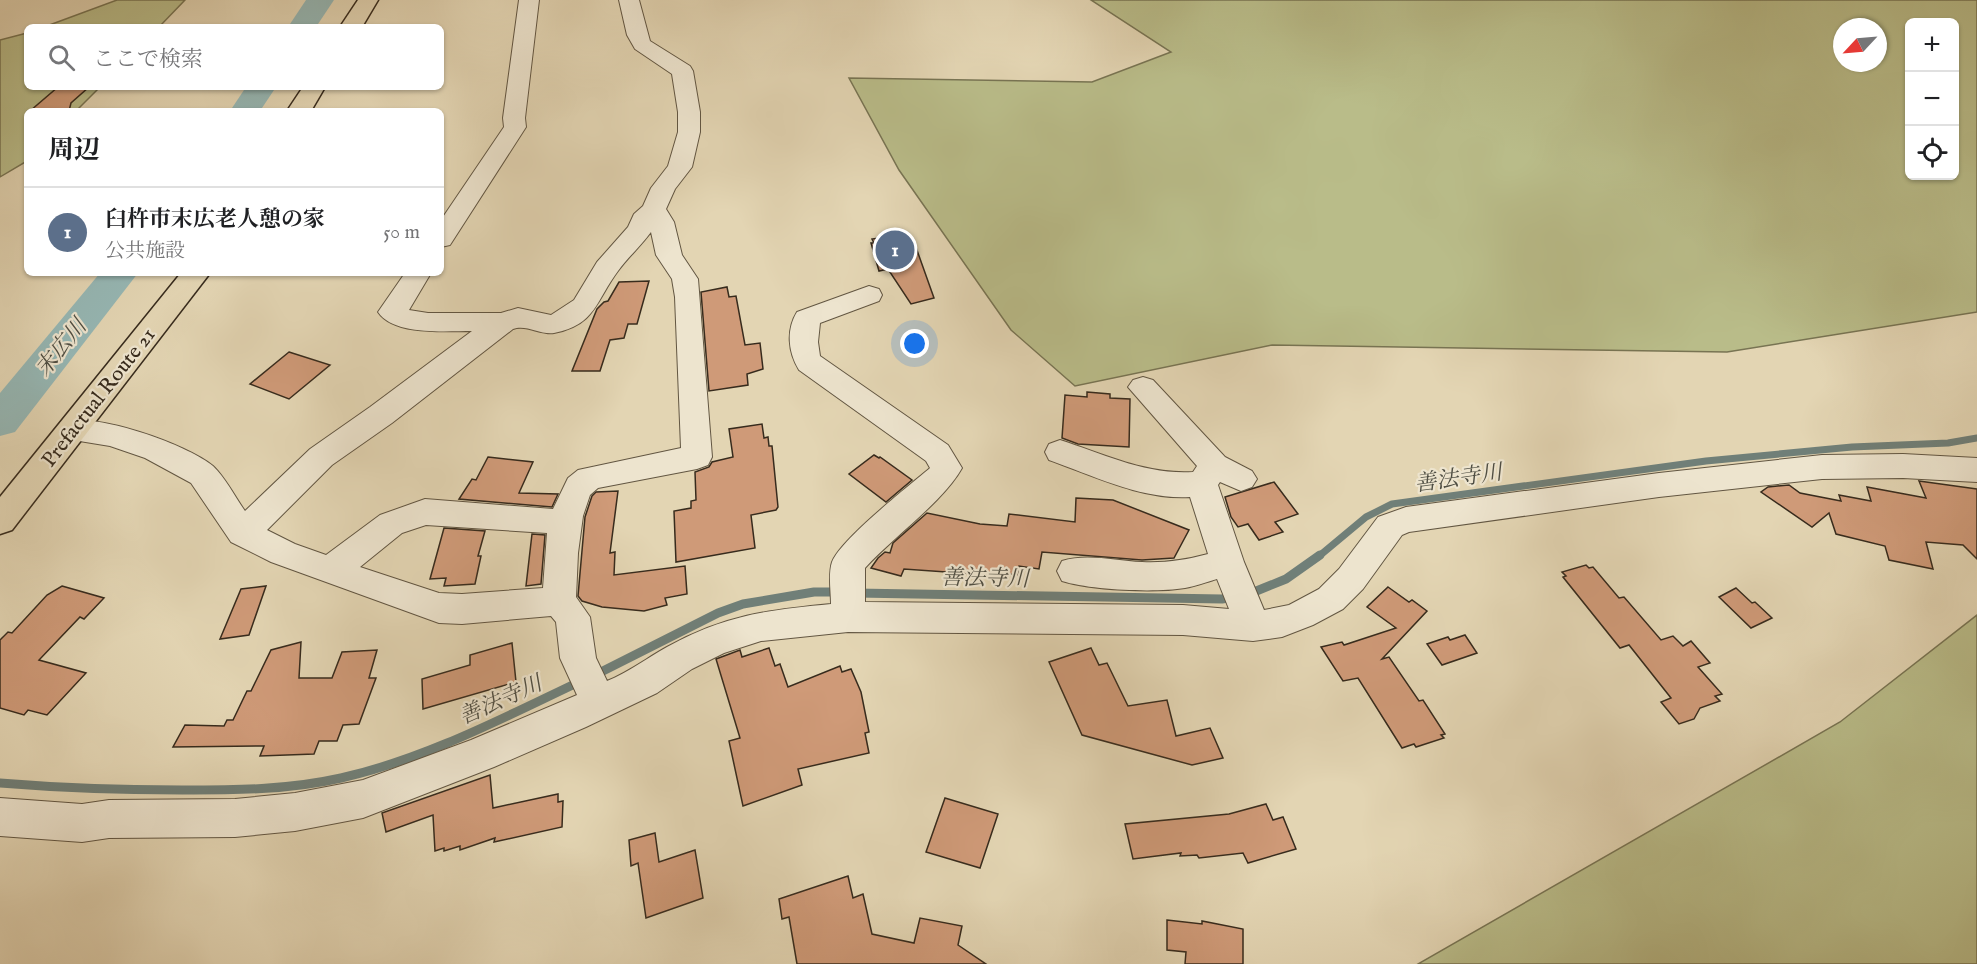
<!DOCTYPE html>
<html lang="ja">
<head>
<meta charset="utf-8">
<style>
  :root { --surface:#fff; --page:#f6f6f6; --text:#202124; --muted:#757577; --line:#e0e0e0; --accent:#8f2418 }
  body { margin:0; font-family:"IM FELL English","Noto Serif JP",serif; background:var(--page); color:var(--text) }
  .controls { position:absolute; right:18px; top:18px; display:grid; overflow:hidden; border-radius:9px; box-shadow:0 2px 4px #0004 }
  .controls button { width:54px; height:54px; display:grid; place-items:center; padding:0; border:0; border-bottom:2px solid var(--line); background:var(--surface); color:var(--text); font:30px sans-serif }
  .compass { position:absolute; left:1833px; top:18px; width:54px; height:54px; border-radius:50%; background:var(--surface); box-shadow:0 2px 4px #0004; rotate:244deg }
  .you { position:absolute; left:915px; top:344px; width:21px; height:21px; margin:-15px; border:4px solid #fff; border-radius:50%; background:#1a73e8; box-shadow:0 0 0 9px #1a73e833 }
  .badge { display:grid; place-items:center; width:39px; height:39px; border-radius:50%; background:var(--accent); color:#fff; font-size:20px; font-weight:700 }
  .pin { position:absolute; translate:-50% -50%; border:3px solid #fff; box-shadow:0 2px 6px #0006 }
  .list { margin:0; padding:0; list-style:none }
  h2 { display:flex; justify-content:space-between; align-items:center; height:78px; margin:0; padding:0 24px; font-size:26px }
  h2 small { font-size:20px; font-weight:400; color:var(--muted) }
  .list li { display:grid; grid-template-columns:39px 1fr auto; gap:18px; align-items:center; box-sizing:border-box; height:90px; padding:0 24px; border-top:2px solid var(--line) }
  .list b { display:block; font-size:22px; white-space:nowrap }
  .list p { margin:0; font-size:20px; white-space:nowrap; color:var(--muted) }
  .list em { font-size:20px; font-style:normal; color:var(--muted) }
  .icon { flex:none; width:33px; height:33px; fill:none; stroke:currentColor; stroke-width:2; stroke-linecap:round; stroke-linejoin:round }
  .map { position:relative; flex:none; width:1977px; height:964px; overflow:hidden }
  .search { position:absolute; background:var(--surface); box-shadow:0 2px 4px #0004; left:24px; top:24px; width:420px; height:66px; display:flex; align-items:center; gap:15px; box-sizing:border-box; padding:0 21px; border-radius:9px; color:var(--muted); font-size:22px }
  .panel { position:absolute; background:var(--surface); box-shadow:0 2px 4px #0004; left:24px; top:108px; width:420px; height:168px; border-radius:9px }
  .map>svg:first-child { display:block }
</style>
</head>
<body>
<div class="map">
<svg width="1977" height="964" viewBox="0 0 1977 964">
  <rect width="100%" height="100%" fill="#e3d5b3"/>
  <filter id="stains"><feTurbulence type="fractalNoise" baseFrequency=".00333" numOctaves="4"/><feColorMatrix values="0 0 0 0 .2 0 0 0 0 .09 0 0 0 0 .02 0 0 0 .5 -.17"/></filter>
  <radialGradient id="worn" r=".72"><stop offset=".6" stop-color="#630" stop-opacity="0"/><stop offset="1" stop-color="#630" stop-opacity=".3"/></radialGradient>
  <g fill="#b9bc89" stroke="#787453" stroke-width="1.5" fill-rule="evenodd">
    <polygon points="117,0 185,0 159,27 44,27"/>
    <path d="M 1091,0 L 1977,0 L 1977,312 L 1727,352 L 1272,345 L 1075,386 L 1011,330 L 899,170 L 849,78 L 1092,82 L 1171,52 ZM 1910,22 L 1954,22 L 1954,176 L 1910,176 ZM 1842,27 L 1878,27 L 1878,63 L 1842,63 Z"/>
    <polygon points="27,33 27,87 100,87 76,111 27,111 27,161 0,177 0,40"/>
    <polygon points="1977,615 1977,964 1418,964 1840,722"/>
  </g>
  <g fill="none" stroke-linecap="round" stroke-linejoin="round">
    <polyline stroke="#707f78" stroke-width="7" points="1318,557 1366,517 1392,504 1706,461 1852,447 1948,443 1977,438"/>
    <g stroke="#707f78" stroke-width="9">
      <polyline points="856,593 1222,599 1234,597"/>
      <polyline points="1249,594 1286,579 1320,555"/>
      <polyline points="595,675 718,613 743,604 814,592 838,592"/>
      <path d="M 0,783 C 61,788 121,790 182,790 C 236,790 288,790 341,778 C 425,759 503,718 581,681"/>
    </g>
    <g fill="#96b7b4" fill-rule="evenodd">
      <polygon points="306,0 334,0 316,27 288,27"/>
      <polygon points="246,87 276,87 260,111 230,111"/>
      <polygon points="100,273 138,273 15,432 0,436 0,393"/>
    </g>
  </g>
  <g fill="#cf9a78" stroke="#372b1d" stroke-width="1.5">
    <polygon points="58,87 89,87 71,103 69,111 30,111"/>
    <polygon points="892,236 893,239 908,237 909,240 913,239 934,298 911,304 888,269 879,271 871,243 874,243 872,239"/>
    <polygon points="649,281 637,324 628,324 624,338 610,340 600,371 572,371 597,309 604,302 608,301 619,282"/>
    <polygon points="727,287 729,297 736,296 745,345 760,343 763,369 747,374 748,385 709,391 701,292"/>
    <polygon points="289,352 330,365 289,399 250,384"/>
    <polygon points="1087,392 1110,394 1110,398 1130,399 1129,447 1078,444 1062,438 1065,395 1087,397"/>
    <polygon points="762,424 764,438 768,437 769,446 772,446 778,507 776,510 751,515 755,548 676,562 674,511 691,508 691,501 696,500 695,472 709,467 712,462 733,457 729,429"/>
    <polygon points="874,455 879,458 880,457 912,480 886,502 849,474"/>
    <polygon points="488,457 533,462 519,493 558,494 552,507 459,499 472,479 476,480"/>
    <polygon points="1919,481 1977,489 1977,559 1963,545 1926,542 1933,569 1889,560 1885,546 1836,534 1829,513 1812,527 1761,492 1768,487 1789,485 1800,493 1841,501 1839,495 1871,501 1867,487 1926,498"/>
    <polygon points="1274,482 1298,514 1275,522 1283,532 1259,540 1248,524 1238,527 1231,517 1225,497"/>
    <polygon points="618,491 610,553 615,552 614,575 685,566 687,594 665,598 667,605 644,611 602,607 582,601 578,596 585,517 592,496 596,492"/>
    <polygon points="1076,498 1113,500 1189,530 1174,558 1142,560 1042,552 1039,569 1019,566 1018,575 993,572 989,575 904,569 901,576 871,568 878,558 885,552 890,553 893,543 927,513 980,524 1007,526 1009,514 1075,522"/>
    <polygon points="444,528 485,531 478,556 481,556 475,584 444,586 446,578 430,579"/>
    <polygon points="532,534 545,535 541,584 526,586"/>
    <polygon points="1586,565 1589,568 1593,567 1619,598 1624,597 1661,640 1673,636 1683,646 1691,641 1710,663 1698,667 1722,694 1715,696 1720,701 1700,708 1694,719 1679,724 1661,702 1671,698 1629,645 1620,648 1563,577 1566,576 1562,572"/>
    <polygon points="62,586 104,598 84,619 80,617 39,660 86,673 47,715 28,710 24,715 0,708 0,640 8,632 12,633 47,595"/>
    <polygon points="266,586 249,635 220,639 241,589"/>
    <polygon points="1388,587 1409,602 1412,600 1427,611 1382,659 1389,657 1419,701 1423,700 1445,734 1441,735 1444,738 1416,747 1414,744 1402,748 1358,678 1343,681 1321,647 1342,642 1344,645 1396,628 1367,607"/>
    <polygon points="1736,588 1752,603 1755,602 1772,618 1751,628 1719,597"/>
    <polygon points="1465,635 1477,653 1442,665 1427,644 1448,637 1450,640"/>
    <polygon points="301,642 299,678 332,678 342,652 377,650 369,678 376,678 359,724 343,725 337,741 319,741 314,754 260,756 264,746 173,747 185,725 224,726 227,720 233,720 247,691 251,691 271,650"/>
    <polygon points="512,643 516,682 423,709 422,679 470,665 470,655"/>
    <polygon points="769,648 775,666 780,664 788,687 840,666 842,672 851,669 861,692 869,732 865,733 869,753 798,769 802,785 743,806 729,741 740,738 716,659 740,650 742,657"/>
    <polygon points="1091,648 1099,665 1107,663 1128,706 1167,700 1176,736 1210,728 1223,758 1192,765 1082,735 1049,662"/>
    <polygon points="490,775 493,808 558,794 558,802 563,801 562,827 494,842 495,838 460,850 460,846 444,851 444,848 435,851 433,815 386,832 382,813"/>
    <polygon points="945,798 998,814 980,868 926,852"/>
    <polygon points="1266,804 1273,820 1283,817 1296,849 1248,863 1243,853 1199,858 1197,855 1180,856 1181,853 1133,859 1125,824 1229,814"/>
    <polygon points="655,833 659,862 695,850 703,898 646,918 638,863 631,866 629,840"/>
    <polygon points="848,876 853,898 863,894 872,934 914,943 920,918 962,926 958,945 986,964 797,964 789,917 782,919 779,899"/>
    <polygon points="1167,920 1202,924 1202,921 1243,929 1243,964 1185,964 1186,952 1167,950"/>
  </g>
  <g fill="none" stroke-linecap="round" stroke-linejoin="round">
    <g stroke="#625642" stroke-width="2">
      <g id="minor">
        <polygon points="519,0 539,0 525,118 526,127 450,245 441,247 441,220 504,127 503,118"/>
        <path d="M 619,0 L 639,0 L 650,41 L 690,66 L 693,71 L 700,112 L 700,132 L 692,167 L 675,189 L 666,209 L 674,222 L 682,255 L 698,279 L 712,457 L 708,465 L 697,469 L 598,488 L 590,495 L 583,516 L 578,553 L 576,597 L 590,617 L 596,658 L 607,681 C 629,672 647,658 667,647 C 724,615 768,610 831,604 C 831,591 828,574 832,562 C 841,539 909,486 930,468 L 926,461 L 799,370 C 788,352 786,330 797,312 L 869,286 L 879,289 L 882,295 L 879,301 L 820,323 L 818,342 L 820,356 L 948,445 L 962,468 C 943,502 893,537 865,568 L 865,602 L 1183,605 L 1229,609 L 1217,579 C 1206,582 1196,586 1185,588 C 1155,593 1090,590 1062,581 L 1057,571 L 1062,561 C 1087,553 1116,561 1142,562 C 1165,563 1186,560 1208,554 L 1190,497 C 1142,500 1094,476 1049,460 L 1045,452 L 1049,444 L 1060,440 C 1104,454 1146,475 1193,472 L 1197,466 L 1128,387 L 1133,380 L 1143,377 L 1153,380 L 1225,457 L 1252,471 L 1257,479 L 1252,487 L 1241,491 L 1220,482 L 1218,485 L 1244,562 L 1264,610 L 1289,605 L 1319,589 L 1339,569 L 1378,517 L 1406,507 L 1659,473 L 1822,455 L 1903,454 L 1977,458 L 1977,482 L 1903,478 L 1822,479 L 1659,497 L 1409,532 L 1402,535 L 1363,589 L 1343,609 L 1313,625 L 1282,637 L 1253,641 L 1183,635 L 848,632 L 761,641 L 724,653 L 692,669 L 657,693 L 586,727 L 494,767 L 363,818 L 295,831 L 235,837 L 109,838 L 82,842 L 0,836 L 0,798 L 82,804 L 109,800 L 235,799 L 295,793 L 363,780 L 471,740 L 577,695 L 560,658 L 556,622 L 551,616 L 462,624 L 439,623 L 271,562 L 231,542 L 191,483 L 145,458 L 110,446 L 61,438 L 57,430 L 61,422 C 95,412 186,444 213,466 C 225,477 235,497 245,511 L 310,449 L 370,407 L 472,331 C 446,331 394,336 378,312 L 405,273 L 431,273 L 409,310 L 428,313 L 501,313 L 518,308 L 551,315 L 574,300 L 597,262 L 628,227 L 634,214 L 643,206 L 651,188 L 668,166 L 678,132 L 678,112 L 672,74 L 635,49 L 627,35 ZM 651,232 L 656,255 L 672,279 L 675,297 L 681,448 L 578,470 L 568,478 L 553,509 L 425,499 L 380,515 L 326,555 L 295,544 L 267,530 L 332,465 L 392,423 L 513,329 C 526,324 540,335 554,333 C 596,325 596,300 618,271 C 628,257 641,246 651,232 ZM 426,525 L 547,533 L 543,588 L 462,594 L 439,593 L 360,567 L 402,533 Z"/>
      </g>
    </g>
    <g stroke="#372b1d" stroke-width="3">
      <g id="major">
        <polygon points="358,0 378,0 362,27 340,27"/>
        <polygon points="303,87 325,87 311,111 287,111"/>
        <polygon points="181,273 210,273 12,530 0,534 0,497"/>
      </g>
    </g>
    <use href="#minor" fill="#ede4ce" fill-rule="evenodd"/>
    <use href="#major" fill="#e3d5b3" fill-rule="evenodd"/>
  </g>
  <g text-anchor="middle" stroke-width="4.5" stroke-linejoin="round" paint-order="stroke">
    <g font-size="21" fill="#372b1d" stroke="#ede4ce">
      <text transform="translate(98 397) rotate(-52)" y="7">Prefactual Route 21</text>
    </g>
    <g font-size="22" font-style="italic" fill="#4f4e43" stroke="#ede4ce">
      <text transform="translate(60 347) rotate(-51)" y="8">末広川</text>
      <text transform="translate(1458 477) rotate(-8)" y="8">善法寺川</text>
      <text transform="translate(985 577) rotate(1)" y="8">善法寺川</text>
      <text transform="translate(500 699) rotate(-24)" y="8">善法寺川</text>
    </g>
  </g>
  <rect width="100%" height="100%" filter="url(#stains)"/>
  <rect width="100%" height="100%" fill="url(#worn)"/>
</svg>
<div class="controls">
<button>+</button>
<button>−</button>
<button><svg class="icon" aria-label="locate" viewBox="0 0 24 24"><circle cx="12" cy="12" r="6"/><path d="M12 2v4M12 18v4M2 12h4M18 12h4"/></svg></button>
</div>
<svg class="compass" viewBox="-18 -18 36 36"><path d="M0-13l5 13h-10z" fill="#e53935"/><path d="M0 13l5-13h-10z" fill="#757577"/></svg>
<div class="you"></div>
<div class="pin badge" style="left:895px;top:250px;background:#5c6f8a">1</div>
<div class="search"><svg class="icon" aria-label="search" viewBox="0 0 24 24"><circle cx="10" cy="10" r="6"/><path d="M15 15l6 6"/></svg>ここで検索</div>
<section class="panel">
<h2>周辺<small></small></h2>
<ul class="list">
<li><span class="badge" style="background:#5c6f8a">1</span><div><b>臼杵市末広老人憩の家</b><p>公共施設</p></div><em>50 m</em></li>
</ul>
</section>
</div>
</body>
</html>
